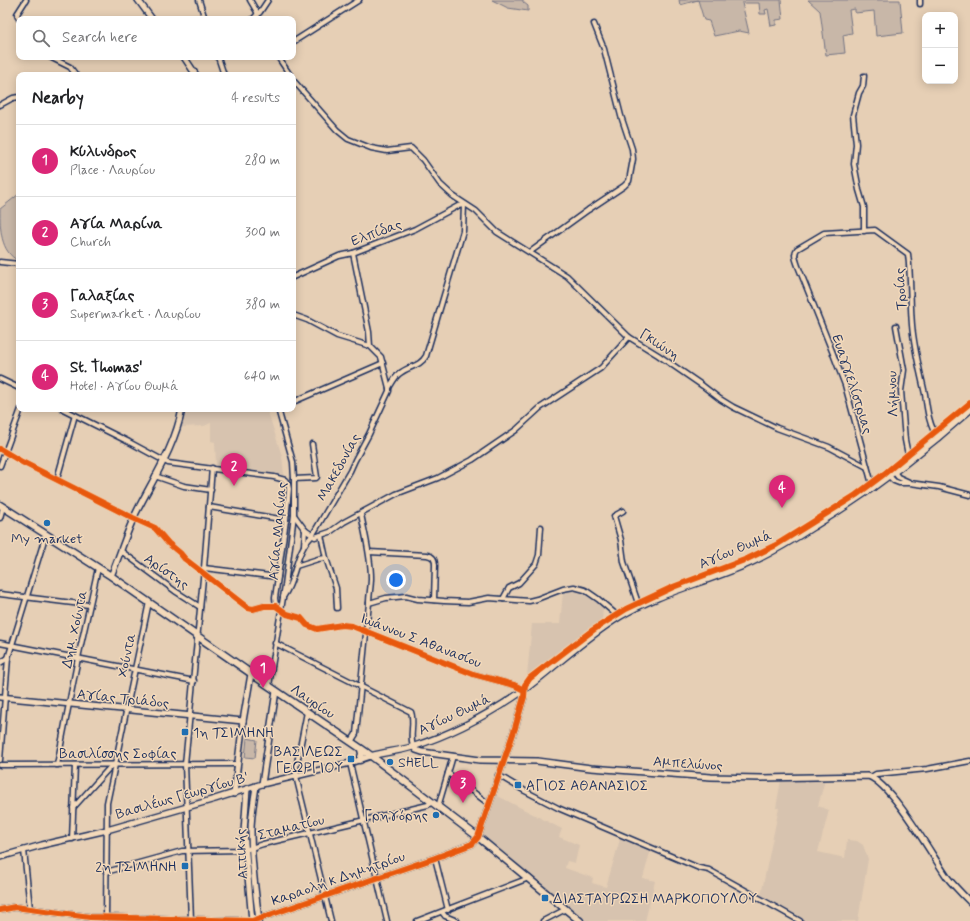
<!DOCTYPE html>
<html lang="en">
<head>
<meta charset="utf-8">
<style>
  :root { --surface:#fff; --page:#f6f6f6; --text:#202124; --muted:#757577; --line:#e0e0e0; --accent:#db2777 }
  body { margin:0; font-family:Mynerve,sans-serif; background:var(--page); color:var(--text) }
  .controls { position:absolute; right:12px; top:12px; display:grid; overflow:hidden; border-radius:8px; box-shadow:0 2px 10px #0003 }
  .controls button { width:36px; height:36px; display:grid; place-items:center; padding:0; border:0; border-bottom:1px solid var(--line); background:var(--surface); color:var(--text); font:20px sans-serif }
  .you { position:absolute; left:396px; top:580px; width:14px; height:14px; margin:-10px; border:3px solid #fff; border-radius:50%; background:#1a73e8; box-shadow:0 0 0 6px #1a73e833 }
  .badge { display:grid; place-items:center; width:26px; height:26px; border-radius:50%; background:var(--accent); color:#fff; font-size:13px; font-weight:700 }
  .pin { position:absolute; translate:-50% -33px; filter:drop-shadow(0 1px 2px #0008) }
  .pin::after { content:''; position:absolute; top:21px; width:14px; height:12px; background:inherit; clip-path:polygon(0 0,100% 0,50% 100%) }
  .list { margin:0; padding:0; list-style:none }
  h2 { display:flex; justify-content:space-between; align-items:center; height:52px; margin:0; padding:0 16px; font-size:17px }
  h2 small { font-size:13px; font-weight:400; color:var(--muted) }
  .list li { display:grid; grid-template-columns:26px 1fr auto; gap:12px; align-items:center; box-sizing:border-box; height:72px; padding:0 16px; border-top:1px solid var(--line) }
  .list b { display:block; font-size:15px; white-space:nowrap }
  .list p { margin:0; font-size:13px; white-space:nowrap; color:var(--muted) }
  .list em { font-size:13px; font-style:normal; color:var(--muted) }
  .icon { flex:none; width:22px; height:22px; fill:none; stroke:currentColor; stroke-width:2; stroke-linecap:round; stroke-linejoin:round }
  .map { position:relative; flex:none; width:970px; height:921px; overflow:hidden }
  .search { position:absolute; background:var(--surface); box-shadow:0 2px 10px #0003; left:16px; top:16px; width:280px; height:44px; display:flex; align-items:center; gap:10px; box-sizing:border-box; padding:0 14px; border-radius:8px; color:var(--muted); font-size:15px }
  .panel { position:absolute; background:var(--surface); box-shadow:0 2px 10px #0003; left:16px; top:72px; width:280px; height:340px; border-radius:8px }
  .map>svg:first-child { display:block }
</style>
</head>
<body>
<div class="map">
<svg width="970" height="921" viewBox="0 0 970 921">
  <rect width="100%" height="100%" fill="#e6cfb5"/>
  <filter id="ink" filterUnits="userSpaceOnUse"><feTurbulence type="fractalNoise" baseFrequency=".025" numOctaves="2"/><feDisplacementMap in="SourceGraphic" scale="8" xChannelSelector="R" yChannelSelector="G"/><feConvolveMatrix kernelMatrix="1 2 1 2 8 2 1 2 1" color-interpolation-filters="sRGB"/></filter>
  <g filter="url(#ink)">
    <g fill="#d7c3af">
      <polygon points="184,409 267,409 282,456 284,475 216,465 215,442 211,441 211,423 204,426 181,427"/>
      <polygon points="574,590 583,593 591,597 603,607 602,620 527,676 532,624 560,624 563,592"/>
      <polygon points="781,780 825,780 818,806 829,810 818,852 845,858 847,840 857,841 863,845 868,859 858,921 806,921 761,895 779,808 776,808"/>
      <polygon points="494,794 562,829 559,837 579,845 575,863 567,861 565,868 593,878 592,883 606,887 621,836 651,849 643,878 655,881 645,921 586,921 480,837"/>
    </g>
    <g fill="#c8b7a8" stroke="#727383">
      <polygon points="492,0 523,0 523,2 528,6 528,11 508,8"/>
      <polygon points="679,0 781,0 783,19 776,20 776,25 771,26 768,9 765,10 766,14 760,14 759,3 742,3 749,33 739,31 714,36 709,21 704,20 698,0 680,5"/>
      <polygon points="808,0 900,0 903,33 876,36 874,11 855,13 855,9 849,10 852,33 843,35 845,53 826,55 820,11"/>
      <path d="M 19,194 L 19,261 C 0,252 0,228 0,209 Z"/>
      <polygon points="247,738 257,740 255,758 245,757"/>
    </g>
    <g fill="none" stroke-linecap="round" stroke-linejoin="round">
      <g stroke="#1b2f5e" stroke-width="7">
        <g id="minor">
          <polyline points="199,0 205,19"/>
          <polyline points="250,0 257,12 258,19"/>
          <polyline points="920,0 920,4"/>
          <polyline points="19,19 17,14 26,0"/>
          <polyline points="253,19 260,12 268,0"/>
          <polyline points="293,42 359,0"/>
          <polyline points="50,57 70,67 76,75"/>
          <polyline points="218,57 224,75"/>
          <polyline points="278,57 290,75"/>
          <polyline points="864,76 863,86 859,93 853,115 856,144 854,164 859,190 864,207 864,231"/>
          <polyline points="293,80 337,130 348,139 371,148 387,151 411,148 423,160 440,184 453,196 476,211 497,232 567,276 629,337 658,355 703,386 720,399 733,407 777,428 829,447 867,467"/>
          <polyline points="0,105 13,98 19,97"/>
          <polyline points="530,252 588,210 624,186 629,181 633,159 632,149 621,116 604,49 594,24"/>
          <polyline points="353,253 369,332 370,346"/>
          <polyline points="0,262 19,264"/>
          <polyline points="293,277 339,256 353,253 415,229 458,206 464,205"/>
          <polyline points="896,326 904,370 901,391 905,440 909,460"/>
          <polyline points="0,379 19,388"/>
          <path d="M 389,388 C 392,383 395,377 399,374 C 408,366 420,367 426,356 L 463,231 L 464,205"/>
          <polyline points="293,402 383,363"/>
          <polyline points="63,409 129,442 168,463 274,477 285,480 288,484 289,489 286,520 275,598 276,606"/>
          <polyline points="0,449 22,462 133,518 155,528 168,543 180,553 185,559 248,608 253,609 264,606 276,606 287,614 301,618 307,625 317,629 342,625 352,626 473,674 514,685 524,690"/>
          <polyline points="0,466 21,409"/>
          <polyline points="894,472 898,477 909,482"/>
          <polyline points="155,476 184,486 211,490"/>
          <polyline points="889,476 894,481 899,483 910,483 939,487 970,495"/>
          <polyline points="57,479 75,415"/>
          <polyline points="294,479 316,478 317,477 312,444"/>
          <path d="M 873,488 L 845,385 L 832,351 L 798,266 C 796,260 793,254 797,249 L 824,233 L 875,230 L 908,254 C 911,278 910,301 912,325 C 914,349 920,371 925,394 C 927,409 929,426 938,438"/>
          <polyline points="209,507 286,520"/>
          <polyline points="623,511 614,516 621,540 624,562 639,606"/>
          <polyline points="294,515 305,530 315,537 330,532 344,522 396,494 438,478 472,460 516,430 540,408 601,368 629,337"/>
          <polyline points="0,518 3,507"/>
          <polyline points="321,535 326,558 336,588 337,608"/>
          <polyline points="304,545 305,530"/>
          <polyline points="121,551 175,591 200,607"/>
          <path d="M 369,552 L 427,555 C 433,556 435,559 435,565 L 434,600"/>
          <polyline points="296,566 318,559 326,558"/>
          <polyline points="204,568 278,577"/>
          <polyline points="0,594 89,605"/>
          <path d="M 283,597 C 295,581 294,563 304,546 C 306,542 309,539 312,536 L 350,471 L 355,460 L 369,434 L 389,391 L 389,388 L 381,357 L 370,346 L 337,336 L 307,320 L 293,315"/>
          <polyline points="503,599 509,588 519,583 536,564 539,555 541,527"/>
          <polyline points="369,603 386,598 406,596 418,599 444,601 468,602 489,598 529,601 537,599 563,589 574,587 585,590 598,599 619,617"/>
          <polyline points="0,643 194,681"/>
          <path d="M 275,643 L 411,712 C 415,723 409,735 413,746"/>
          <polyline points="0,663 8,658"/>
          <polyline points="269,686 285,585 294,515 294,479 293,462 278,409"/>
          <polyline points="307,712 296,768 296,776 331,921"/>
          <path d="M 351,742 L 356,734 L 369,603 C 369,594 371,587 371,578 C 371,557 365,535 361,514"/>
          <polyline points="0,760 8,658 46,534"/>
          <polyline points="350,763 387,921"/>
          <polyline points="0,765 237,764"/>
          <polyline points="57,765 78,658 98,568"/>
          <polyline points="448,773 489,804"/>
          <polyline points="498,775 525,791 558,808 699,868 709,870 800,921"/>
          <polyline points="871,777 876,774 927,769 970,761"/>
          <polyline points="438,807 453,756"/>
          <polyline points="73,808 112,765"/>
          <polyline points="72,839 75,765"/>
          <polyline points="24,850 30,909"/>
          <polyline points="435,858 448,910"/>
          <polyline points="106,872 182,851 245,850 263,844 428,805 431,802"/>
          <polyline points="442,912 445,916 457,921"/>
          <polyline points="191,920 185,764 204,568 212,468"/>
          <polyline points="106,921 107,803 149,602"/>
          <polyline points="417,921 529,878"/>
          <polyline points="543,921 566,909"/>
        </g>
      </g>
      <g stroke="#1b2f5e" stroke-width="8">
        <g id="tertiary">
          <polyline points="138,0 152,19"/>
          <polyline points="184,57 196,75"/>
          <path d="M 111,576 C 120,555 126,533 136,513 C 153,479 175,447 182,409"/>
          <polyline points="0,697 243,721"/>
          <path d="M 413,746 L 416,750 L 422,752 L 480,760 L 537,761 L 591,768 L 711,777 L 762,778 L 868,776 C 892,784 931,854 947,877 C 954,886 962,894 970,902"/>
          <polyline points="262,784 276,691"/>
          <path d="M 256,786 C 254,801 251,815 251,830 C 251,860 255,890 259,920"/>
          <polyline points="247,789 244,832 252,921"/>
          <polyline points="234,794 243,721 251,674"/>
          <polyline points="0,857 42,845 107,830 215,799 262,784 350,763 371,756"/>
          <polyline points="0,910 15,907 90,917 252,921 435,858 472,844 478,837 515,728 524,697 524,690"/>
        </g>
      </g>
      <g stroke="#1b2f5e" stroke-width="8">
        <path id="secondary" d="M 371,756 C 384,752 399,751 412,747 C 452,734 490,714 524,690 C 556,666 585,638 619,617 C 660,592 708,582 752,562 C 773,552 793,540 813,527 C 869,493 921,454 970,410"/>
      </g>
      <g stroke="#1b2f5e" stroke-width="9">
        <g id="primary">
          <polyline points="0,505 111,576 269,686 366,752 478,837 580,921"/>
          <polyline points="360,760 362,754 361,749"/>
        </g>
      </g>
      <use href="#minor" stroke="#f3d9ba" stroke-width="4"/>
      <use href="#tertiary" stroke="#f3d9ba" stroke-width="5"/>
      <use href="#secondary" stroke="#f3d9ba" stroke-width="5.5"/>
      <use href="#primary" stroke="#f3d9ba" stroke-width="6"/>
      <g stroke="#f3d9ba" stroke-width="8">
        <g id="cycleway">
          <polyline points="0,449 22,462 133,518 155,528 168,543 180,553 185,559 248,608 253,609 264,606 276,606 287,614 301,618 307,625 317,629 342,625 352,626 473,674 514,685 524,690"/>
          <polyline points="0,910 15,907 90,917 252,921 435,858 472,844 478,837 515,728 524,697 525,685 530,678 593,630 626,609 673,587 747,559 776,545 805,527 856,495 884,474 970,403"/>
        </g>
      </g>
      <use href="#cycleway" stroke="#e8590c" stroke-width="6"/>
    </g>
  </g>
  <g fill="#1f6fb2" stroke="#f3d9ba" stroke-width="1.5">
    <circle cx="47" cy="523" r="4"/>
    <rect x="181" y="728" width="8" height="8" rx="2"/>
    <rect x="347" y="755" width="8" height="8" rx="2"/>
    <circle cx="390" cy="762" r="4"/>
    <rect x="514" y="781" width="8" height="8" rx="2"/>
    <circle cx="436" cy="815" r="4"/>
    <rect x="181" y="862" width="8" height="8" rx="2"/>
    <rect x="541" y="894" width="8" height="8" rx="2"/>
  </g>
  <g text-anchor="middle" stroke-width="3" stroke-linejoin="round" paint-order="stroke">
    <g font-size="14" fill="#1b2f5e" stroke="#f3d9ba">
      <text transform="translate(376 232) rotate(-20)" y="5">Ελπίδας</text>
      <text transform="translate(900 289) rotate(-93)" y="5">Τροίας</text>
      <text transform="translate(660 344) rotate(33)" y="5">Γκιώνη</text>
      <text transform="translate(853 384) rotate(72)" y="5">Ευαγγελίστριας</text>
      <text transform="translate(892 394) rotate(-92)" y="5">Λήμνου</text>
      <text transform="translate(338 467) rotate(-61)" y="5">Μακεδονίας</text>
      <text transform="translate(277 531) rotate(-85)" y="5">Αγίας Μαρίνας</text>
      <text transform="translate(735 549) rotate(-23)" y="5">Αγίου Θωμά</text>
      <text transform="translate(167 571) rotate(35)" y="5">Αρίστης</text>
      <text transform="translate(74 629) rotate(-78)" y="5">Δημ. Χούντα</text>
      <text transform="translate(421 640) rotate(21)" y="5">Ιωάννου Σ Αθανασίου</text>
      <text transform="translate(126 655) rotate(-78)" y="5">Χούντα</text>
      <text transform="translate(123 698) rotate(6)" y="5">Αγίας Τριάδος</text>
      <text transform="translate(313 701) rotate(34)" y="5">Λαυρίου</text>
      <text transform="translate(454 714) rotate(-25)" y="5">Αγίου Θωμά</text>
      <text x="118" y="758">Βασιλίσσης Σοφίας</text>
      <text transform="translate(688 763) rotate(4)" y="5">Αμπελώνος</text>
      <text transform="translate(182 795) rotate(-16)" y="5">Βασιλέως Γεωργίου Β'</text>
      <text transform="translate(291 827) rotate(-14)" y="5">Σταματίου</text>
      <text transform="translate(241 854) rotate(-93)" y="5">Αττικής</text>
      <text transform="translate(338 878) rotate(-19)" y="5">Καραολή κ Δημητρίου</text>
    </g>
    <g font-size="14" fill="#1b2f5e" stroke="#f3d9ba" text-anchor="start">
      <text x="47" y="543" text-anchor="middle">My market</text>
      <text x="193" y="737">1η ΤΣΙΜΗΝΗ</text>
      <text x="343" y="756" text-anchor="end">ΒΑΣΙΛΕΩΣ<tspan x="343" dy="16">ΓΕΩΡΓΙΟΥ</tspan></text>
      <text x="398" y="767">SHELL</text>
      <text x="526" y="790">ΑΓΙΟΣ ΑΘΑΝΑΣΙΟΣ</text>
      <text x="428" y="820" text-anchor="end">Γρηγόρης</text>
      <text x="177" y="871" text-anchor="end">2η ΤΣΙΜΗΝΗ</text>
      <text x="553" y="903">ΔΙΑΣΤΑΥΡΩΣΗ ΜΑΡΚΟΠΟΥΛΟΥ</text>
    </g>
  </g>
</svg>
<div class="controls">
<button>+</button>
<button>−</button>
</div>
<div class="you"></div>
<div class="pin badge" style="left:263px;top:688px">1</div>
<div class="pin badge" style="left:234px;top:486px">2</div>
<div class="pin badge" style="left:463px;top:803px">3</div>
<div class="pin badge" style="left:782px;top:508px">4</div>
<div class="search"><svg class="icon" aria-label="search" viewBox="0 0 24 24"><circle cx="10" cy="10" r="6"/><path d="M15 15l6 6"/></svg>Search here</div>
<section class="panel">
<h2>Nearby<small>4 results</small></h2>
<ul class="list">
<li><span class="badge">1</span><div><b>Κύλινδρος</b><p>Place · Λαυρίου</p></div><em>280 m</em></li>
<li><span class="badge">2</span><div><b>Αγία Μαρίνα</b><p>Church</p></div><em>300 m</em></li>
<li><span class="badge">3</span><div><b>Γαλαξίας</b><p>Supermarket · Λαυρίου</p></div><em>380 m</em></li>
<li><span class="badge">4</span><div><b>St. Thomas'</b><p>Hotel · Αγίου Θωμά</p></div><em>640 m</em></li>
</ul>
</section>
</div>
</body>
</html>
